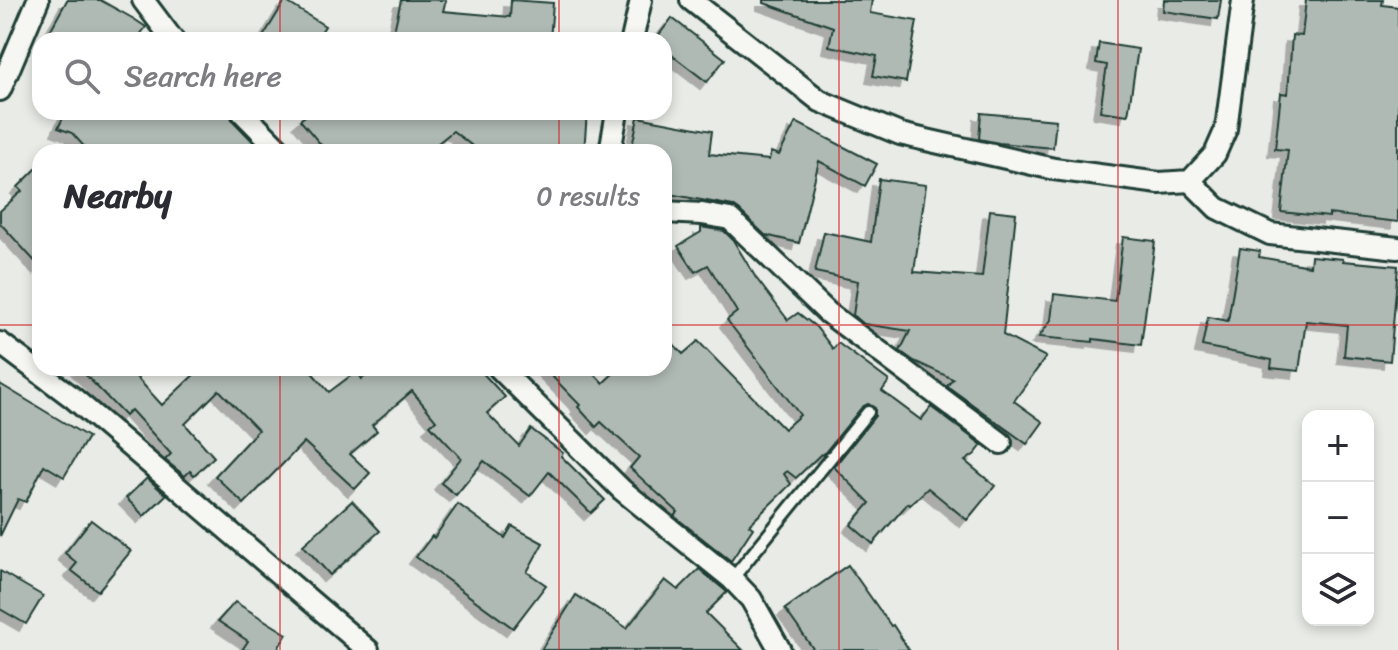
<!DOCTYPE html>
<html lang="en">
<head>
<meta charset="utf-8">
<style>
  :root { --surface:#fff; --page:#f7f7f7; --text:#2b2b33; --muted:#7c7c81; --line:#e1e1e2 }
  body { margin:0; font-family:Sriracha,sans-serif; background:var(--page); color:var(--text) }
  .controls { position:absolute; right:24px; bottom:24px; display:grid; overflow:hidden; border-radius:16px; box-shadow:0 4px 12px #0003 }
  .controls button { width:72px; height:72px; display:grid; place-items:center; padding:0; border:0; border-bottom:2px solid var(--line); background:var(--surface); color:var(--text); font:40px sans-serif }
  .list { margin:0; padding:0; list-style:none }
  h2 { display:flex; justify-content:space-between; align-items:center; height:104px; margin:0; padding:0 32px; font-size:34px }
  h2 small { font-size:26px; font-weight:400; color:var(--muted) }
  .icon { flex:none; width:44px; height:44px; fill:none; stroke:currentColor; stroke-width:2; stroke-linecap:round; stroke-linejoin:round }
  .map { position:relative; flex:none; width:1398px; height:650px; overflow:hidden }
  .search { position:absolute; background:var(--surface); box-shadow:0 4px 12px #0003; left:32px; top:32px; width:640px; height:88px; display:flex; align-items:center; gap:20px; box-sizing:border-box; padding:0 28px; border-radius:24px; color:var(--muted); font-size:30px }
  .panel { position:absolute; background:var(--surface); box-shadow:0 4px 12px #0003; left:32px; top:144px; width:640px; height:232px; border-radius:24px }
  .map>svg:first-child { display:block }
</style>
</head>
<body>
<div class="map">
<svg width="1398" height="650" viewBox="0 0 1398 650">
  <defs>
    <filter id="shadow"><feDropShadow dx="-7" dy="7" stdDeviation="0" flood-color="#0004"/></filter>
  </defs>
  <rect width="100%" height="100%" fill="#e9ebe7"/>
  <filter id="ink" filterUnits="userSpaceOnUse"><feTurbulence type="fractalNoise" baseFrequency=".0125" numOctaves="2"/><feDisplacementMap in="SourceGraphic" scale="16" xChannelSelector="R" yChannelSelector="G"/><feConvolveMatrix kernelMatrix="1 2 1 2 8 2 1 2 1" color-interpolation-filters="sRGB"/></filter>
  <g filter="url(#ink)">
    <g fill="#b0bab5" stroke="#1f3d34" stroke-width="2" filter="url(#shadow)">
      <polygon points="67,0 100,0 134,19 146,27 136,40 45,40"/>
      <polygon points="401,0 446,0 443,11 510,17 511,0 553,3 550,40 392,40"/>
      <polygon points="764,0 872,0 870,13 917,21 906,82 873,76 877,56 829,46 833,27 764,3"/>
      <polygon points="1164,0 1221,0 1218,19 1163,11"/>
      <polygon points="1306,0 1383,0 1382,5 1398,7 1398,222 1329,214 1329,217 1281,212 1288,150 1275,149 1281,93 1288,94 1292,35 1302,36"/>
      <polygon points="285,1 325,26 316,40 261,40"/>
      <polygon points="672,18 725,59 707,82 664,49 664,40 655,40"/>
      <polygon points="1099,43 1138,49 1128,115 1100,111 1107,65 1096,63"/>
      <polygon points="66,112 229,112 233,121 263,152 89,152 72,133 58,128"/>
      <polygon points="310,112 587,112 584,152 480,152 453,131 427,152 327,152 300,120"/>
      <polygon points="981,113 1056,120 1053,148 999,143 979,139"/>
      <polygon points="638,117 712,131 709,154 769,160 771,152 779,155 796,122 877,164 865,186 819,161 799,243 765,235 739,210 733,206 664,193 664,152 631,152"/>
      <polygon points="40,165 40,267 0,223 0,211 22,191 18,187"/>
      <polygon points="879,179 926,185 914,272 982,277 990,210 1016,213 1003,335 1046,357 1014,401 1043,422 1027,444 947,386 953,379 914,361 900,351 910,331 864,324 853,315 858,281 815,272 824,232 871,242"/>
      <polygon points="701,227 724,231 733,240 756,278 788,320 798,313 816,327 833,349 838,343 889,381 882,391 921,420 931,407 982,445 975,454 965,461 995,486 967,520 928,488 910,505 908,503 873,544 851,525 870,503 834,467 875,416 875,408 868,404 862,407 823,455 821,454 796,478 787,471 784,474 791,484 749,525 753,528 731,561 674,516 678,512 630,468 639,457 601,422 596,427 578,407 580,405 544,368 589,368 603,383 619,368 664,368 664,334 683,354 698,341 784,429 800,415 727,320 737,312 708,265 695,272 678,246 701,232"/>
      <polygon points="1123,237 1155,241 1141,345 1093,339 1093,342 1039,337 1051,320 1054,294 1115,301"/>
      <polygon points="1240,248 1260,251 1259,257 1310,266 1311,256 1343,259 1343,261 1398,266 1390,361 1344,356 1347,325 1306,321 1299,371 1271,368 1272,360 1202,346 1208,317 1228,321"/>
      <polygon points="79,368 128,368 162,405 201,368 308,368 329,392 357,371 362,379 375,368 478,368 505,397 487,413 519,446 531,429 563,453 561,456 605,500 591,513 549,472 530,496 484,461 456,495 441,483 461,458 430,425 436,420 412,391 372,425 377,431 350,454 370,473 355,489 304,442 244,504 215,476 258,430 219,390 185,424 214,457 194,475 190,471 185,476 165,460 171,454 131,410 125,416"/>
      <polygon points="0,384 88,437 64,477 44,465 26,502 18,499 0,536"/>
      <polygon points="147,478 166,495 144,516 126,498"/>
      <polygon points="352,501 380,531 330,575 303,545"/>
      <polygon points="458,504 505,538 512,526 543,543 527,572 546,585 513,628 416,557 432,536 434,538"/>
      <polygon points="91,520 131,551 98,591 71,570 77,563 65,553"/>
      <polygon points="848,565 891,626 893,625 909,650 814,650 785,609"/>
      <polygon points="699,569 727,592 706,613 743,650 541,650 576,595 627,628 665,580 678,590"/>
      <polygon points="0,571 43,596 26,624 0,609"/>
      <polygon points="235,602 287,634 277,650 242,650 248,641 218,621"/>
    </g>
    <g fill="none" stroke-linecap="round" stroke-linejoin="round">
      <g stroke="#1f3d34" stroke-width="16">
        <polyline id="service" points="732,579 868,412"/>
      </g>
      <g stroke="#1f3d34" stroke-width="26">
        <g id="minor">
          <polyline points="143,0 173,40"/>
          <polyline points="691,0 820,101 900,134 1054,169 1159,183 1190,181 1215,154 1226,129 1243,0"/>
          <polyline points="632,40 641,0"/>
          <polyline points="0,90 38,0"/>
          <polyline points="242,112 282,152"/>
          <polyline points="610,152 617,112"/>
          <polyline points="1190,181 1217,208 1270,234 1398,248"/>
          <polyline points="664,212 702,214 730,219 828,313 1001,443"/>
          <polyline points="0,343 72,397 368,650"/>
          <polyline points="499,368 622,490 732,579 751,599 780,650"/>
        </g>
      </g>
      <use href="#service" stroke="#f6f6f2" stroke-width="10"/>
      <use href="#minor" stroke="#f6f6f2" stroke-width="20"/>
    </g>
  </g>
  <path fill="none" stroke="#d62828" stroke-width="2" stroke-opacity="0.55" d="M 280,0 L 280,40M 559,0 L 559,40M 839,0 L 839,650M 1118,0 L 1118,650M 280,112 L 280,152M 559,112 L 559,152M 0,325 L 40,325M 664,325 L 1398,325M 280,368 L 280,650M 559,368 L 559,650"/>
</svg>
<div class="controls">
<button>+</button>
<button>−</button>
<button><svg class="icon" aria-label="layers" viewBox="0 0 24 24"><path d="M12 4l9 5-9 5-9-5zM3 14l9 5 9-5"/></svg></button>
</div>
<div class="search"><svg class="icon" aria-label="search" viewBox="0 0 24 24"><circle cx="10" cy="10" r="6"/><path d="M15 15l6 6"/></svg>Search here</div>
<section class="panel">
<h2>Nearby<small>0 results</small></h2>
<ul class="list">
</ul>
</section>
</div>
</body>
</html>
